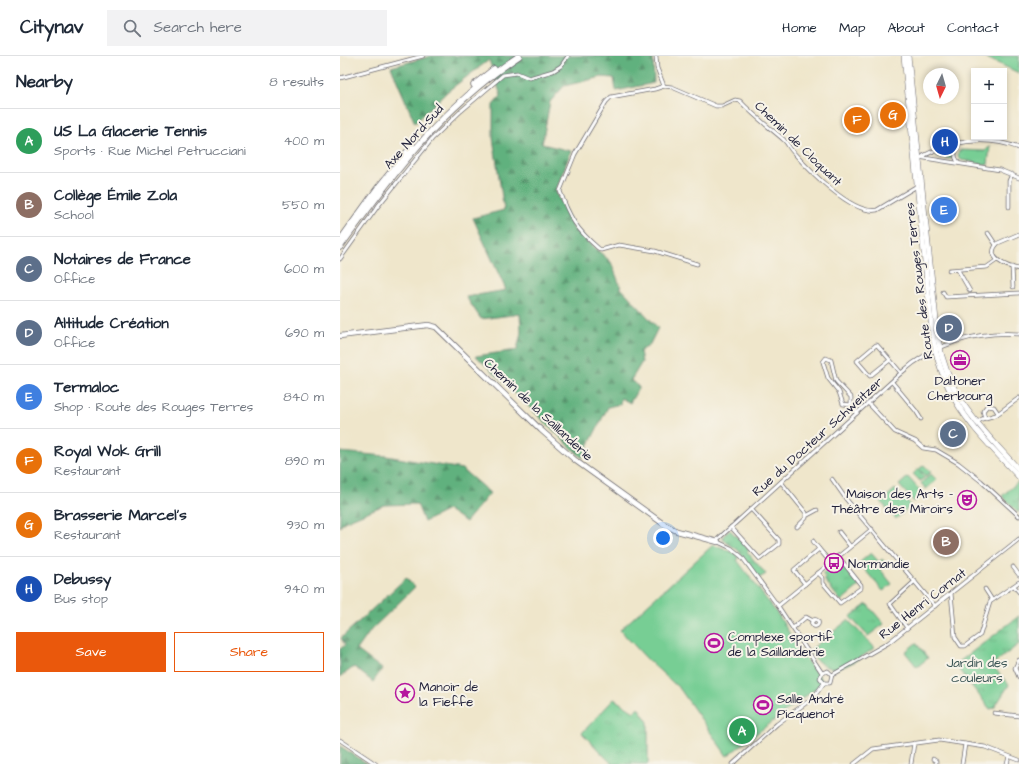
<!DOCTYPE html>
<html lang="en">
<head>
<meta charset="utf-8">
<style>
  :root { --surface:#fff; --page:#f2f2f3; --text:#1f2937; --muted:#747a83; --line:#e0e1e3; --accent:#ea580c }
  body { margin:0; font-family:"Architects Daughter",sans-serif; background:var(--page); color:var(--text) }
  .controls { position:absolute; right:12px; top:12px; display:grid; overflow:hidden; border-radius:0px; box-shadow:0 2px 6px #0003 }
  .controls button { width:36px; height:36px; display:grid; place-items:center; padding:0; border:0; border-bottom:1px solid var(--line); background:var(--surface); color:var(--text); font:20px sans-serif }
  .compass { position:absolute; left:583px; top:12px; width:36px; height:36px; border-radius:50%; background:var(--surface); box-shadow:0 2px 6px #0003; rotate:185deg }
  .you { position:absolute; left:323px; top:482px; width:14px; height:14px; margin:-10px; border:3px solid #fff; border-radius:50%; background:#1a73e8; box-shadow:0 0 0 6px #1a73e833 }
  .badge { display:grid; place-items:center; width:26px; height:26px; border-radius:50%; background:var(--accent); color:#fff; font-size:13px; font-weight:700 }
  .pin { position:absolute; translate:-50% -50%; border:2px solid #fff; box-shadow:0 1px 4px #0006 }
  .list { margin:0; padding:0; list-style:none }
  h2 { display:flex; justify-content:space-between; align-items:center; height:52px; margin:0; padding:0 16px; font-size:17px }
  h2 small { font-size:13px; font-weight:400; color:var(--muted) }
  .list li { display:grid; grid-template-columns:26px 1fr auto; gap:12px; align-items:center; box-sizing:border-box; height:64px; padding:0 16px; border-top:1px solid var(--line) }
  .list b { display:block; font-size:15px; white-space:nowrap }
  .list p { margin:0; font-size:13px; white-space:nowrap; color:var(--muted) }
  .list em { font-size:13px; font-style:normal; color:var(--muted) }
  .actions { display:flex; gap:8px; padding:12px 16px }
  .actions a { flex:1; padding:9px 0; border:1px solid var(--accent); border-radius:0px; text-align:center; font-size:14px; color:var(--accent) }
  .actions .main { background:var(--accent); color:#fff }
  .icon { flex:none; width:22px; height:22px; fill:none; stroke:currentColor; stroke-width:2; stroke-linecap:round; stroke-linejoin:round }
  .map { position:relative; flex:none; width:679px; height:708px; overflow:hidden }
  header { display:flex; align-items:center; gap:24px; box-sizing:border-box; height:56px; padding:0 20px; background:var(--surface); border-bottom:1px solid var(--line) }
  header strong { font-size:19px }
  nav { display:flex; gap:22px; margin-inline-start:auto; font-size:14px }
  .search { width:280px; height:36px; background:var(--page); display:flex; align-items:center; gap:10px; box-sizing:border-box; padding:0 14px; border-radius:0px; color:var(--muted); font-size:15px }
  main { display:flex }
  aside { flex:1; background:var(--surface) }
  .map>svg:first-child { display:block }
</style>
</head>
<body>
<header>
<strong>Citynav</strong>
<div class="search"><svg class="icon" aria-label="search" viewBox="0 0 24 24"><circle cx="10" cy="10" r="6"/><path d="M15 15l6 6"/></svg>Search here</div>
<nav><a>Home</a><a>Map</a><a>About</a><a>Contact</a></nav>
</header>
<main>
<aside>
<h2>Nearby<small>8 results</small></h2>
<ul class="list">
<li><span class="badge" style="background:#2e9e5b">A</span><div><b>US La Glacerie Tennis</b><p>Sports · Rue Michel Petrucciani</p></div><em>400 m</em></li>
<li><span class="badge" style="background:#8d6e63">B</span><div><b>Collège Émile Zola</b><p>School</p></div><em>550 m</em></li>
<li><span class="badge" style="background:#5c6f8a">C</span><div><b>Notaires de France</b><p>Office</p></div><em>600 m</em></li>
<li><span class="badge" style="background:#5c6f8a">D</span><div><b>Altitude Création</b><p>Office</p></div><em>690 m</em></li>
<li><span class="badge" style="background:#3f7fe0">E</span><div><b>Termaloc</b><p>Shop · Route des Rouges Terres</p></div><em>840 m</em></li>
<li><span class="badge" style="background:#e8710a">F</span><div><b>Royal Wok Grill</b><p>Restaurant</p></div><em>890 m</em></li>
<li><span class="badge" style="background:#e8710a">G</span><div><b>Brasserie Marcel's</b><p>Restaurant</p></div><em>930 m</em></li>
<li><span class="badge" style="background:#1a4fb4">H</span><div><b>Debussy</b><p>Bus stop</p></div><em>940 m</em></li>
</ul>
<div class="actions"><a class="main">Save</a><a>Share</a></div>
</aside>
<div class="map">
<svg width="679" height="708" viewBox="0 0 679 708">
  <defs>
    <pattern id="grass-tufts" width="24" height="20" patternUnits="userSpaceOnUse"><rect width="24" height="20" fill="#77ce94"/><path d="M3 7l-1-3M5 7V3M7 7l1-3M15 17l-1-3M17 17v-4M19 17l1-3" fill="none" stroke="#67b180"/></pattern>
    <pattern id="forest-firs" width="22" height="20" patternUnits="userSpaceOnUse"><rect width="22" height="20" fill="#61b17e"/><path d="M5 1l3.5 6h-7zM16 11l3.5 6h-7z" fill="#509068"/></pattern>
  </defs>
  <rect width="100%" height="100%" fill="#f7f3e8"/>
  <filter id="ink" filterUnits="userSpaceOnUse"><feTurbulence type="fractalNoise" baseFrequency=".025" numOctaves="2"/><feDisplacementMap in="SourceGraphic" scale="8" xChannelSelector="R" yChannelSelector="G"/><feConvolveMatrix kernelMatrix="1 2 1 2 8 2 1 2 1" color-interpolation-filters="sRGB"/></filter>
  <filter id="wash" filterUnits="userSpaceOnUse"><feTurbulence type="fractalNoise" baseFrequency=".012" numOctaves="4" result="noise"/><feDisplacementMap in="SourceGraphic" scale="16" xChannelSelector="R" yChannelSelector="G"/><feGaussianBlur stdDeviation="0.9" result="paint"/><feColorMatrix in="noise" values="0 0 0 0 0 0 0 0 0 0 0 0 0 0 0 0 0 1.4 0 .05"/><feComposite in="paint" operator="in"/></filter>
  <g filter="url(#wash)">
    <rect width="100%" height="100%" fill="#efe6cb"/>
    <g fill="url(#grass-tufts)" stroke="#4c7868">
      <polygon points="650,90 648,109 621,104 618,101 619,94 645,95"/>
      <polygon points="607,91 614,95 611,103 597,100 597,95"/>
      <polygon points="678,426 679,427 679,457 662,440"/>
      <polygon points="390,474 409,494 407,496 426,518 419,522 398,494 383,484 383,480"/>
      <polygon points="531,497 539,506 542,503 544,505 540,513 552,528 543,535 519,507"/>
      <polygon points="499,505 519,530 501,545 485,525 485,521 482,518"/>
      <polygon points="527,548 544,568 528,580 510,561"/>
      <polygon points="679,560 679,588 652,609 669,629 654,652 650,653 615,609"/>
      <polygon points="274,643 294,656 298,651 308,666 308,708 272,708 242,677"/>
    </g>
    <g fill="url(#forest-firs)" stroke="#426a5c">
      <polygon points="91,0 313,0 314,27 276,35 274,22 262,21 224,30 210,46 202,88 231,95 216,135 233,172 271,206 281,232 318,272 309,290 300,295 302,306 291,324 299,331 290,347 281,342 280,348 268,351 242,402 136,300 177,294 181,276 180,258 141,263 126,241 166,234 133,162 164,154 153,82 153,49 161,40 149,4 108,35 75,67 51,11"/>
      <polygon points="0,396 46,400 122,413 150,437 126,466 108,454 84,466 77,448 44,449 4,466 0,471"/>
      <polygon points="66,522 75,531 31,574 17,594 42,613 33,626 14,611 0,621 0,593 5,589 1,582"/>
      <polygon points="0,690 28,708 0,708"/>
    </g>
    <g fill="#77ce94" stroke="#4c7868">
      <polygon points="642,0 679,0 679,17"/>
      <polygon points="584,409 591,416 586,420 579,413"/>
      <polygon points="578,413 585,421 580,425 573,418"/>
      <polygon points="591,418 597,424 586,433 581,427"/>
      <polygon points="568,421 583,438 574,446 559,429"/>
      <polygon points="555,433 571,449 556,463 541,446"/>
      <polygon points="373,489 394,497 398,501 397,504 439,560 463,600 480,621 483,627 387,700 340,633 308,604 280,574"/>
      <path d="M 508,564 L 535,592 C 509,608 492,627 469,595 Z"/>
      <polygon points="576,587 588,602 577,611 565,596"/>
    </g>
  </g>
  <g filter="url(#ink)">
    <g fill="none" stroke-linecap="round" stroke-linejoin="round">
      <g stroke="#6a676d" stroke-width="4.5">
        <g id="street">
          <path d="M 316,0 L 317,12 L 324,30 L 332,31 L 376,50 L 382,50 L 395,44 L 400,45 C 414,60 429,71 444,84 C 448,88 450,93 453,96 C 469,114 512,159 537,154 L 577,130"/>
          <polyline points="0,22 83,0"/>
          <path d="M 324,30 L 315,33 L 271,41 L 266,46 L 235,98 L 220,135 C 229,161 237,174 258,192 L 261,194 L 279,189 L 315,195 L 357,208"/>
          <path d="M 583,100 C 614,84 645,79 679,92"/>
          <polyline points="578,101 660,114 679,122"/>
          <path d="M 618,106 C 613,100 615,92 619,86"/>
          <polyline points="669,151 669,125 672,118"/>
          <polyline points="648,177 656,189"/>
          <path d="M 679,178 L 658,187 C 643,202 668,211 679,213"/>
          <polyline points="0,203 38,150 92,83 121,55 163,19 177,17 189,22 213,15 221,10 228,0"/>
          <polyline points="672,211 673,231"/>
          <polyline points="609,214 647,211 657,204"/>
          <polyline points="618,214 630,235"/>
          <polyline points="603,236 606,241 679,237"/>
          <path d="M 550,304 L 530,320 L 517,305 L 536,289 L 537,289 C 545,298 553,307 561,317"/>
          <polyline points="552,326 576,355 581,363"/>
          <polyline points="528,347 555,376 575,385 583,392 596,394 618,407 641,425 679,460"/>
          <polyline points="511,349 503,348 499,336 488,322 483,306 486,302 491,304 496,325 511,341 511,349 517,357"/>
          <polyline points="645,362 643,355 647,350 654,351 658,357"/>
          <polyline points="636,367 642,363 656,359 679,342"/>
          <polyline points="492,423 506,443 595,550"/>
          <polyline points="441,426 466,457 466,462 457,471"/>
          <polyline points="466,460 477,454"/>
          <polyline points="391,471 420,503 439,488 439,484 411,453"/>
          <polyline points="499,476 510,490"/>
          <polyline points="473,485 479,493"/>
          <polyline points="673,511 679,519"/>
          <polyline points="478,517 483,522 483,527 500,547 521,532 521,529 498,500"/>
          <polyline points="465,528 454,514 479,493 491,507"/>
          <polyline points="674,530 679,536"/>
          <polyline points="645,533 652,544"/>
          <polyline points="611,537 615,581 621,590 625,590 640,579 650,546 679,526"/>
          <polyline points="438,550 532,473"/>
          <circle cx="475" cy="567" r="3.5"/>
          <polyline points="453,572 466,561 473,565"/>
          <polyline points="567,572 550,548 575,525"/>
          <polyline points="679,604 675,612 679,621"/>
          <path d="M 482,617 L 438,550 L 402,501 L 391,492 L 378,486 L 378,483 L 561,317 C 593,288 636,275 679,278"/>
          <polyline points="492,619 548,587 679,483"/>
          <polyline points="484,627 480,622 482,617 488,615 492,619"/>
          <polyline points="484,627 490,627 492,619"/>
          <polyline points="654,657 679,660"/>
          <polyline points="0,684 36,708"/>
          <polyline points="593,703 596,705 596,708"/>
          <polyline points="393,708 437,668 473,642 484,627"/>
          <polyline points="514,708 533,693 599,684 645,691 679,704"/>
          <polyline points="571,708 574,687"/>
          <polyline points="622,708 625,688"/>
          <polyline points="667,708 669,701"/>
        </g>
      </g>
      <g stroke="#6a676d" stroke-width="6">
        <polyline id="secondary" points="0,280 88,269 96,271 201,374 236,405 325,469 337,475 378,486"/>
      </g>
      <g stroke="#6a676d" stroke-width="6">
        <g id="primary">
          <path d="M 564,0 L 592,275 C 601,342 635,374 679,421"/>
          <path d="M 568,0 L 598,283 C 609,344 640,370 679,414"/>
        </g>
      </g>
      <g stroke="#6a676d" stroke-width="7">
        <g id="highway">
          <polyline points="134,29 154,13"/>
          <polyline points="1,183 37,133 72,90"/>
          <path d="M 0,191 C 54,116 101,52 179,0"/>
        </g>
      </g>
      <use href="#street" stroke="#fff" stroke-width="3"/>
      <use href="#secondary" stroke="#fff" stroke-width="4.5"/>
      <use href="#primary" stroke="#fff" stroke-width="5"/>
      <use href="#highway" stroke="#fff" stroke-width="5.5"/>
    </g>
  </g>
  <defs>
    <g id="office-ring" transform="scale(1)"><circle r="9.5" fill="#f7f3e8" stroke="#b5179e" stroke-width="1.5"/><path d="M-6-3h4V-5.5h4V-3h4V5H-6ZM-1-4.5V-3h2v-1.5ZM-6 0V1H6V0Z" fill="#b5179e"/></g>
    <g id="theatre-ring" transform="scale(1)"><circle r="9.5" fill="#f7f3e8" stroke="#b5179e" stroke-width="1.5"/><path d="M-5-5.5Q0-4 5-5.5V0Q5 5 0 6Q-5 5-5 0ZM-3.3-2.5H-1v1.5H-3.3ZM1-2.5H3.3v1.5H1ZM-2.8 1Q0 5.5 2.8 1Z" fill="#b5179e"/></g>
    <g id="bus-ring" transform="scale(1)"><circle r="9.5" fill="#f7f3e8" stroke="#b5179e" stroke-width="1.5"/><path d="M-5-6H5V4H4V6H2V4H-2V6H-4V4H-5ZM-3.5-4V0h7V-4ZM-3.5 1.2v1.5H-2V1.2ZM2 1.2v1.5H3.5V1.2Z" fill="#b5179e"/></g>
    <g id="stadium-ring" transform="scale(1)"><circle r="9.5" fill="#f7f3e8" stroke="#b5179e" stroke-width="1.5"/><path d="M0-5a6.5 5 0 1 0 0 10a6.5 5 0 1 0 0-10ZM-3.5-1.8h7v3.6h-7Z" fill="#b5179e"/></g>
    <g id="sight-ring" transform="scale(1)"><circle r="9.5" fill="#f7f3e8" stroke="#b5179e" stroke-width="1.5"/><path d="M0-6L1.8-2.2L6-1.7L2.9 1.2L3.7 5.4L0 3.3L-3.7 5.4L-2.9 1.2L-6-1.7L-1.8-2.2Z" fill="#b5179e"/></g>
  </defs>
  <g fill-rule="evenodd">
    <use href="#office-ring" x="620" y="304"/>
    <use href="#theatre-ring" x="627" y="444"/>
    <use href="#bus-ring" x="494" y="507"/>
    <use href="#stadium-ring" x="374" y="587"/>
    <use href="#sight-ring" x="65" y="637"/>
    <use href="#stadium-ring" x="423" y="649"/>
  </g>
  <g text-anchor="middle" stroke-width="4" stroke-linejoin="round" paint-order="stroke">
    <g font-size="13" fill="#22223b" stroke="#f7f3e8">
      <text transform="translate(73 80) rotate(-48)" y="5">Axe Nord-Sud</text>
      <text transform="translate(459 87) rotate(44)" y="5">Chemin de Cloquant</text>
      <text transform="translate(578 225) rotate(-97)" y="5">Route des Rouges Terres</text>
      <text transform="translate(199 353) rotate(43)" y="5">Chemin de la Saillanderie</text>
      <text transform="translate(477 380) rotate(-42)" y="5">Rue du Docteur Schweitzer</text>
      <text transform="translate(582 547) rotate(-38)" y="5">Rue Henri Cornat</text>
    </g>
    <g font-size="13" fill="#22223b" stroke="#f7f3e8" text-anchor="start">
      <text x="620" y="329" text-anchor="middle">Daltoner<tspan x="620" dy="15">Cherbourg</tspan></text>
      <text x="613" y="442" text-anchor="end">Maison des Arts -<tspan x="613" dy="15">Théâtre des Miroirs</tspan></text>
      <text x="508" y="512">Normandie</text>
      <text x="388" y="585">Complexe sportif<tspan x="388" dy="15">de la Saillanderie</tspan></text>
      <text x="79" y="635">Manoir de<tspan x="79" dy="15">la Fieffe</tspan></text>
      <text x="437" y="647">Salle André<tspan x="437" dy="15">Picquenot</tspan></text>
    </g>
    <g font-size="13" fill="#3c5656" stroke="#f7f3e8">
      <text x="637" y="611">Jardin des<tspan x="637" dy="15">couleurs</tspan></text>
    </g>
  </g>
</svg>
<div class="controls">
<button>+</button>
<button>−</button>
</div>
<svg class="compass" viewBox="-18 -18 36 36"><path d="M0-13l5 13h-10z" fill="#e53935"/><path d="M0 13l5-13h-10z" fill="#747a83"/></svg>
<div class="you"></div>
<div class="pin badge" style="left:402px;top:675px;background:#2e9e5b">A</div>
<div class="pin badge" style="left:606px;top:486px;background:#8d6e63">B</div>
<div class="pin badge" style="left:613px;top:378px;background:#5c6f8a">C</div>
<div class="pin badge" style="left:609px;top:272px;background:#5c6f8a">D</div>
<div class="pin badge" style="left:604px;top:154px;background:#3f7fe0">E</div>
<div class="pin badge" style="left:517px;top:64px;background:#e8710a">F</div>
<div class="pin badge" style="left:553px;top:59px;background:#e8710a">G</div>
<div class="pin badge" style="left:605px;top:86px;background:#1a4fb4">H</div>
</div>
</main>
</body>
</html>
